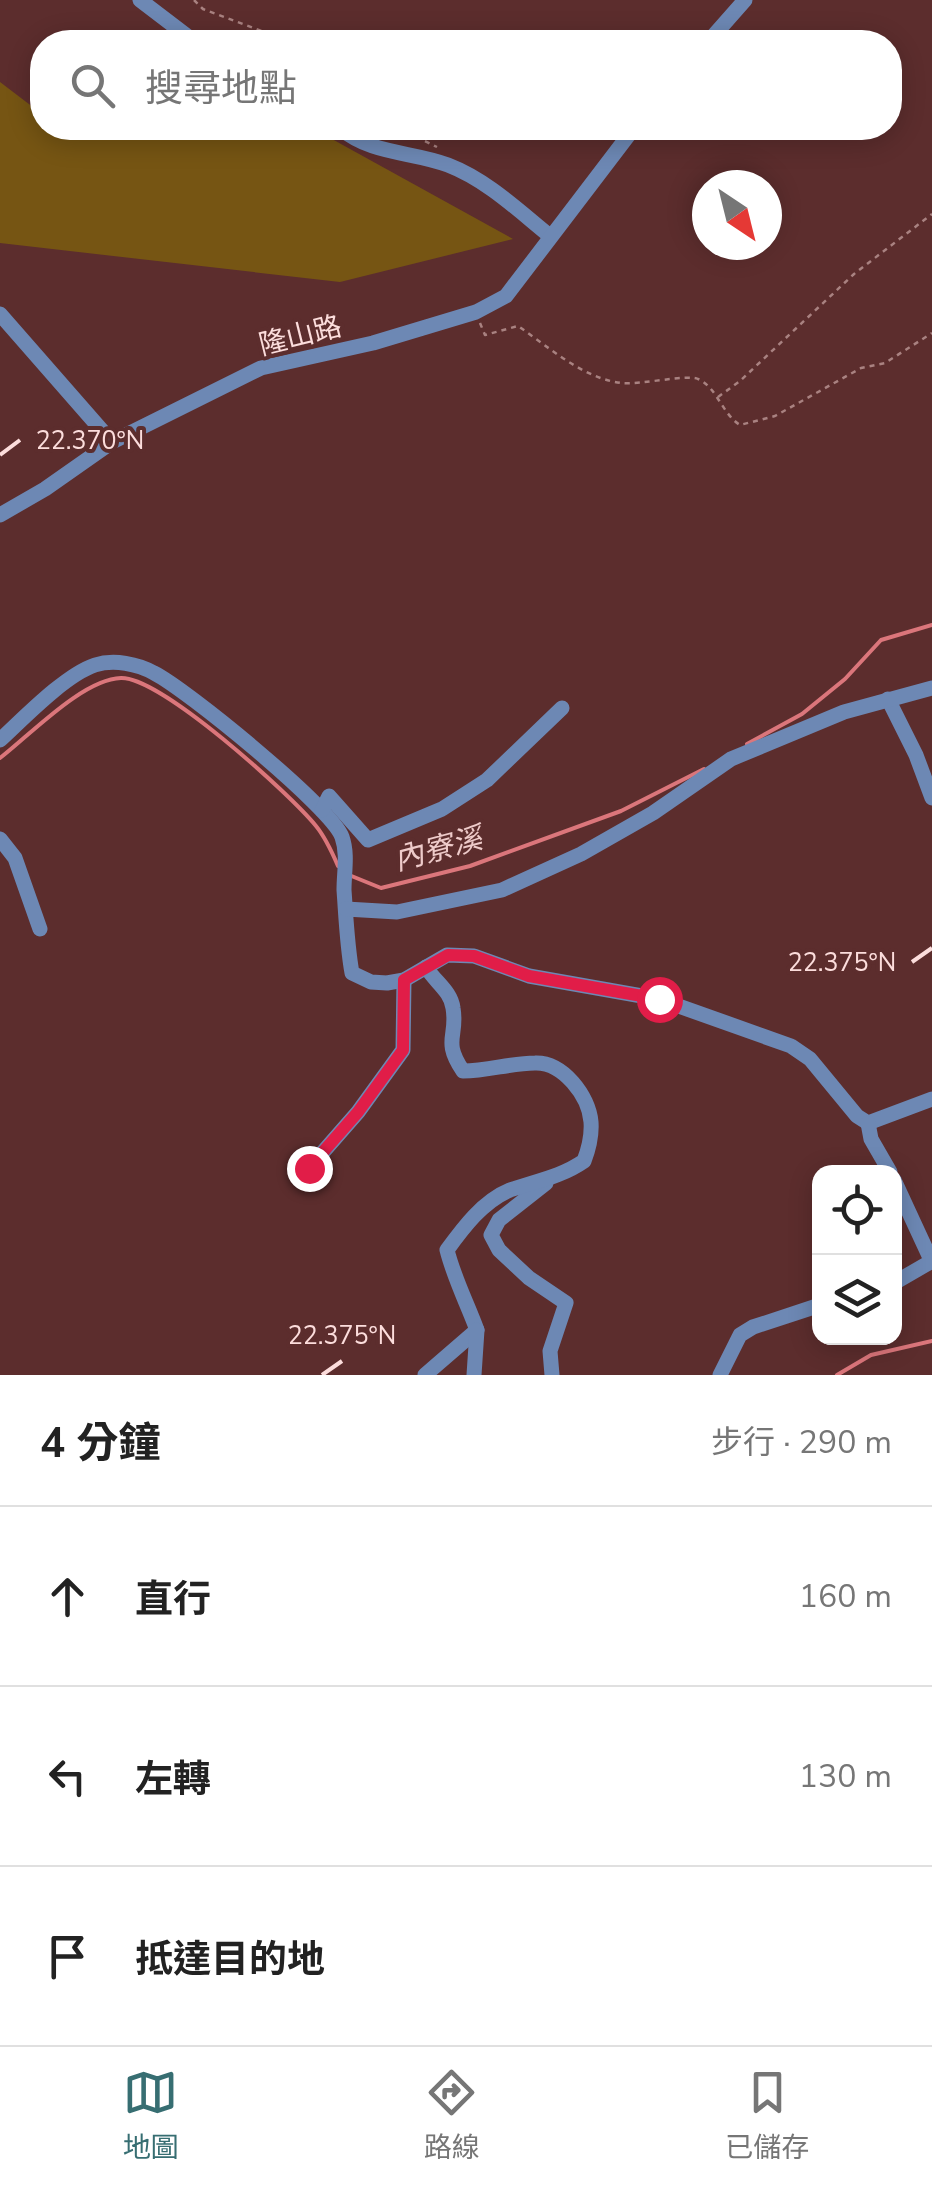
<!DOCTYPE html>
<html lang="zh-TW">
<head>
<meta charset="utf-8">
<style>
  :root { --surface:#fff; --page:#f6f6f6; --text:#222; --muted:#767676; --line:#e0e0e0; --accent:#376e72 }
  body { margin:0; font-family:"Nunito Sans","Noto Sans TC",sans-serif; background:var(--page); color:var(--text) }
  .controls { position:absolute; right:30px; bottom:30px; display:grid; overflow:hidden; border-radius:20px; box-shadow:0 5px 25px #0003 }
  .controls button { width:90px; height:90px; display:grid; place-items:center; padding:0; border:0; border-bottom:2px solid var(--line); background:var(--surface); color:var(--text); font:50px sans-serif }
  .compass { position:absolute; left:692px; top:170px; width:90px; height:90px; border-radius:50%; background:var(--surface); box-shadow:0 5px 25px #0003; rotate:145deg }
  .stop { position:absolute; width:30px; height:30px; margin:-22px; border:8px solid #e11d48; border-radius:50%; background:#fff }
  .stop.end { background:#e11d48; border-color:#fff; box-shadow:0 2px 10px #0008 }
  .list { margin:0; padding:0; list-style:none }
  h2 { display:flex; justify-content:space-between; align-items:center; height:130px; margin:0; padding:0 40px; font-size:42px }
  h2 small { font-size:32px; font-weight:400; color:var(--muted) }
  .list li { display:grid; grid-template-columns:65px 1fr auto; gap:30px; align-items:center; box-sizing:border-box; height:180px; padding:0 40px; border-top:2px solid var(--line) }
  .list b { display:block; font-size:38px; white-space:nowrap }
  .list em { font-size:32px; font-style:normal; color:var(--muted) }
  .icon { flex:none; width:55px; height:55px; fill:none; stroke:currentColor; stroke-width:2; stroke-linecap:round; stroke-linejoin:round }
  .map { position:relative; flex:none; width:932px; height:1375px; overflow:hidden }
  .search { position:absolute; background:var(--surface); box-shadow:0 5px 25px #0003; left:30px; right:30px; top:30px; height:110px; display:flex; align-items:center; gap:25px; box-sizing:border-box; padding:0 35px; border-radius:40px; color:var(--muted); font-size:38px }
  .sheet { height:670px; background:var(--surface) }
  nav { display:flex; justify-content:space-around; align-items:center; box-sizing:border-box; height:140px; border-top:2px solid var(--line); background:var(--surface); font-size:28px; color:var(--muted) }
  nav a { display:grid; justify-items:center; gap:5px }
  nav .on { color:var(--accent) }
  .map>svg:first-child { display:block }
</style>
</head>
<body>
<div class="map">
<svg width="932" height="1375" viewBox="0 0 932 1375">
  <rect width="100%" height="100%" fill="#5c2d2d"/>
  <polygon fill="#765513" points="0,82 42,114 42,128 127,135 133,128 312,128 513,239 340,282 0,243"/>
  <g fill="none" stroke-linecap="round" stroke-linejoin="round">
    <g stroke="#db767b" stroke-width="4">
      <polyline points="747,744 802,714 845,679 881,640 932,625"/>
      <path d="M 0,758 C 30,735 83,679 121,678 C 161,677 289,793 316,826 C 325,837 332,852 338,866"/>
      <polyline points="349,875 381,888 470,866 621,811 704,769"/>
      <polyline points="837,1375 871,1355 932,1341"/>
    </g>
    <g stroke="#a98281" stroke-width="2.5" stroke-dasharray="5 5" stroke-linecap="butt">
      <polyline points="194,0 203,9 291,42"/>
      <polyline points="398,128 437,147"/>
      <path d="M 480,323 L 485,335 L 518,326 C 549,347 582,378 621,383 C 640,385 688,374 698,379 C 717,387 722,414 740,425 L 775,416 L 861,368 L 885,363 L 932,333"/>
      <polyline points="718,397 740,381 854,274 932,214"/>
    </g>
    <g stroke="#6d88b4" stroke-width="15">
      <polyline points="140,0 195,42"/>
      <polyline points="708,42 745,0"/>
      <path d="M 340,128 C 372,155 411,151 448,165 C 487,180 519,211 550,236"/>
      <polyline points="0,314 112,442"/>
      <polyline points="0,515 45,489 112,442 261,368 373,343 476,312 506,296 634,128"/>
      <polyline points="888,699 916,755 932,798"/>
      <path d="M 0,740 C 24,718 65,675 95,665 C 114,659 138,664 154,673 C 186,689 332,808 342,837 C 348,854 344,872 344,890 C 346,917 347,945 352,973 L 371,982 L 387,983 L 404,980 L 447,955 L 474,956 L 529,976 L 659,999 L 791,1046 L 810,1059 L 857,1116 L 868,1123 L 932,1099"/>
      <polyline points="322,810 329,796 368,840 442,809 487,780 562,708"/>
      <polyline points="0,839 15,858 40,929"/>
      <polyline points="346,909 397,912 502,890 581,854 653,813 731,759 844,712 932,688"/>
      <polyline points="868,1123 871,1139 890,1172"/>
      <polyline points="304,1179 309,1168 358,1112 403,1050 404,980"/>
      <polyline points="894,1180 932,1262"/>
      <polyline points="546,1183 499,1220 491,1235 499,1250 529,1278 566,1303 550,1351 552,1375"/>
      <polyline points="894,1283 932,1261"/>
      <path d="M 425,1375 L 477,1330 C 467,1303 454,1278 447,1250 C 463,1228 483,1201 510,1190 C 536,1181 561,1177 584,1161 C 589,1148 592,1136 591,1122 C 589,1096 563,1062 535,1063 C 511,1063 488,1071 463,1071 C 442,1040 458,1037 453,1008 C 451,991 435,982 426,967"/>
      <polyline points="474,1375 477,1330"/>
      <polyline points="720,1375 740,1335 753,1327 820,1305"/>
    </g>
  </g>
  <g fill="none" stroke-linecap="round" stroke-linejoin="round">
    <polyline stroke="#e11d48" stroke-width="12" points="309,1168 358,1112 403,1050 404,980 448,955 474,956 529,976 659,999"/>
  </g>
  <path fill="none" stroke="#fcdddc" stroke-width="4" d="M 0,455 L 20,440M 912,962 L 932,948M 322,1375 L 342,1361"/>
  <g text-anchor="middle" stroke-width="8" stroke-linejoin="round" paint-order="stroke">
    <g font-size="28" fill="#fcdddc" stroke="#5c2d2d">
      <text transform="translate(300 335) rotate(-14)" y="10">隆山路</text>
    </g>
    <g font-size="30" font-style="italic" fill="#eecbca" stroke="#5c2d2d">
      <text transform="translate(438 849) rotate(-15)" y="10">內寮溪</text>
    </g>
  </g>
  <g font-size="25" text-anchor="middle" fill="#fcdddc" stroke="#5c2d2d" stroke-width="8" stroke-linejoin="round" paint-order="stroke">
    <text x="90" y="449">22.370°N</text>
    <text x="842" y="971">22.375°N</text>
    <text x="342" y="1344">22.375°N</text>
  </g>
</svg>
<div class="controls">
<button><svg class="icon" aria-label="locate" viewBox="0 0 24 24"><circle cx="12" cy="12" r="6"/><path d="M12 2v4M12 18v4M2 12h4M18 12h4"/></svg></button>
<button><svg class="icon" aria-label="layers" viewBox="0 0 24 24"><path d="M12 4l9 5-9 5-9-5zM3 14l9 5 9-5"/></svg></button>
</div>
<svg class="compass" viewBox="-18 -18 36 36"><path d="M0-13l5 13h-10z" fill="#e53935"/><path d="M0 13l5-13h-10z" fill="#767676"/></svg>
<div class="stop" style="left:659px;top:999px"></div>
<div class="stop end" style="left:309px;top:1168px"></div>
<div class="search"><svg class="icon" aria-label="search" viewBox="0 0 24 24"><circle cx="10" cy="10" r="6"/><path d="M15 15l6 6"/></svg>搜尋地點</div>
</div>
<section class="sheet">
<h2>4 分鐘<small>步行 · 290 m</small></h2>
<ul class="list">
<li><svg class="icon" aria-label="ahead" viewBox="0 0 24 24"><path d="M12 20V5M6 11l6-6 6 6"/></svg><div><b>直行</b></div><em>160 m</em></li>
<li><svg class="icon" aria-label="left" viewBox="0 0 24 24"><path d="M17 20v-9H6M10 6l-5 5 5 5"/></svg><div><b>左轉</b></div><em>130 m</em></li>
<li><svg class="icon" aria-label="arrive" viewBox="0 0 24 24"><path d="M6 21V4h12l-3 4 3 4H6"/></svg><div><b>抵達目的地</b></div></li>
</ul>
</section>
<nav>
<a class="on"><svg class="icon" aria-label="map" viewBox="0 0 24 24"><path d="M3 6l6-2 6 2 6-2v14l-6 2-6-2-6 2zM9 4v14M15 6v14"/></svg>地圖</a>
<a><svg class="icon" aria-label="directions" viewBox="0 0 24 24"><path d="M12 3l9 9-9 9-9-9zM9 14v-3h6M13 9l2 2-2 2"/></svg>路線</a>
<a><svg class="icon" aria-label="saved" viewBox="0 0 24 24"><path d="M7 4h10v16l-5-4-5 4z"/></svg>已儲存</a>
</nav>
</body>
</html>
